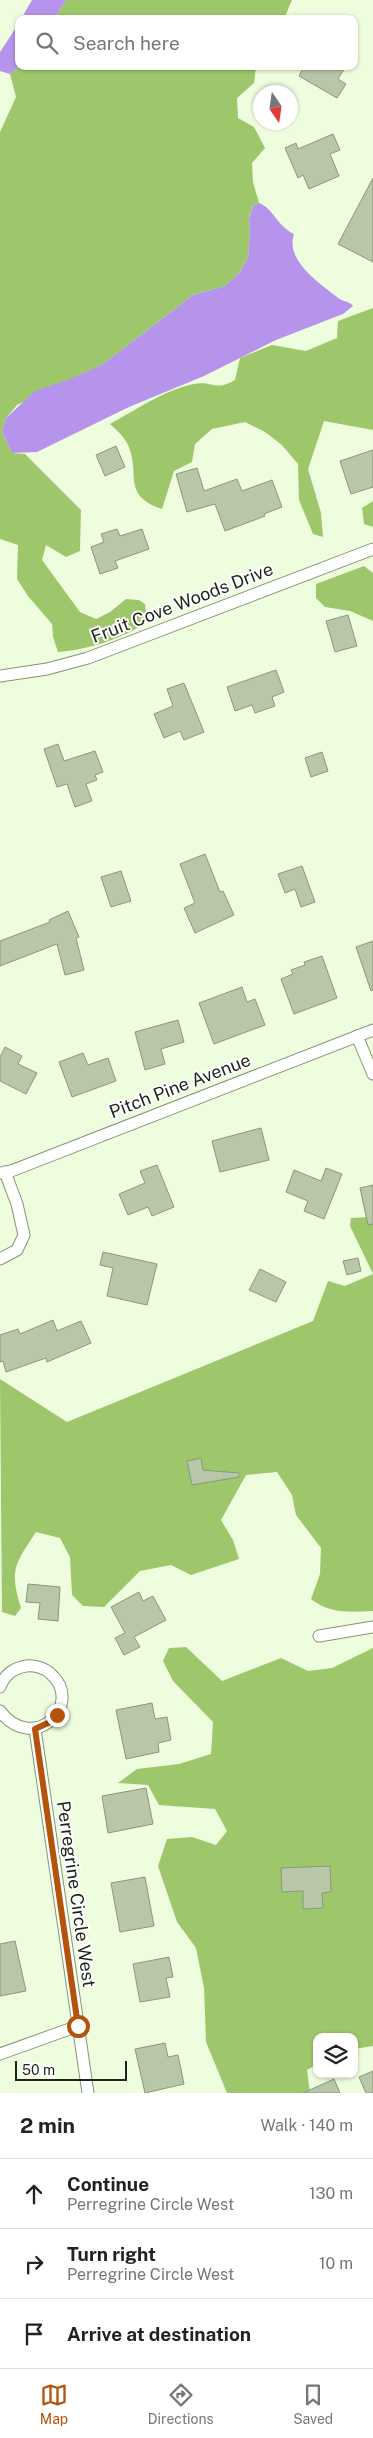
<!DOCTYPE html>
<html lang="en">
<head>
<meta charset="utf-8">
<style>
  :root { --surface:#fff; --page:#f2f2f2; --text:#222; --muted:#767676; --line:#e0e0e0; --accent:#b45309 }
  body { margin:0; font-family:"Public Sans",sans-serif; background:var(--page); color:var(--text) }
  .controls { position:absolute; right:15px; bottom:15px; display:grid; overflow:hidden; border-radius:10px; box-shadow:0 1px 4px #0004 }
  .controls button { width:45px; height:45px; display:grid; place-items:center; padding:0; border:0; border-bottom:1px solid var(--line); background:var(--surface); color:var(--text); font:25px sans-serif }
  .compass { position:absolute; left:253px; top:85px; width:45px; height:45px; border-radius:50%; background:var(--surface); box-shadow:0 1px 4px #0004; rotate:167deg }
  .scale { position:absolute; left:15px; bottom:12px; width:112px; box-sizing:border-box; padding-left:5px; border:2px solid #1e2419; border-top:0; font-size:14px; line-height:18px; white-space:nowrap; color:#1e2419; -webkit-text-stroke:4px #fff; paint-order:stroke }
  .stop { position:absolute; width:15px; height:15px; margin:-11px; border:4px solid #b45309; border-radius:50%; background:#fff }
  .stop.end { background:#b45309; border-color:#fff; box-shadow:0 1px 5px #0008 }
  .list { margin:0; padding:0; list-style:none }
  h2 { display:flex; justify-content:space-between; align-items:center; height:65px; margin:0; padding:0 20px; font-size:21px }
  h2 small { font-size:16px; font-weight:400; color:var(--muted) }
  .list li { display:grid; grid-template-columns:32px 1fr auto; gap:15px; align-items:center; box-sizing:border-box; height:70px; padding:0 20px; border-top:1px solid var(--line) }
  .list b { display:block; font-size:19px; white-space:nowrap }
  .list p { margin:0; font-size:16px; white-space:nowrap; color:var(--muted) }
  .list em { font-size:16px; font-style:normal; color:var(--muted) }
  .icon { flex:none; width:28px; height:28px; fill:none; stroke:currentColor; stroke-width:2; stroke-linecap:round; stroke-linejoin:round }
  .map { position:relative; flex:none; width:373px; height:2093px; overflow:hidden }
  .search { position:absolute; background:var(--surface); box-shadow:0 1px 4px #0004; left:15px; right:15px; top:15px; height:55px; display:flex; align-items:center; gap:12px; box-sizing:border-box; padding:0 18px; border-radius:10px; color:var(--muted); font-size:19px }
  .sheet { height:275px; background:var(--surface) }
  nav { display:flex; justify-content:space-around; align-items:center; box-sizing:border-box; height:70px; border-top:1px solid var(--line); background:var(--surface); font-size:14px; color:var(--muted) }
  nav a { display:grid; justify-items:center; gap:2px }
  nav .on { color:var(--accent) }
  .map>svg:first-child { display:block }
</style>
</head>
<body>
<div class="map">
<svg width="373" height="2093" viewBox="0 0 373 2093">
  <rect width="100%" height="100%" fill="#eefdde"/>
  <g fill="#9ec76b">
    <polygon points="66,0 292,0 284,19 54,19"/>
    <path d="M 20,66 L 256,66 L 254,83 L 237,98 L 238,118 L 254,127 L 265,148 L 252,163 L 253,182 L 259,203 L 253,206 L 249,217 L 250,231 L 248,258 L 240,272 L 225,286 L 193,295 L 103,364 L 17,405 L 6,418 L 2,432 L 12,453 L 25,454 L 81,510 L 80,551 L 66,557 L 46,545 L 42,560 L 80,612 L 96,619 L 110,612 L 126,599 L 139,600 L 145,604 L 147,622 C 122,639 87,650 58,652 L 53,637 L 52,624 L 28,596 L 17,579 L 18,545 L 0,539 L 0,132 L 16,97 L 10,74 Z"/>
    <path d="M 373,308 L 373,430 L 324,421 L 308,469 L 321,513 L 323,537 L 313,534 L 299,500 L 298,464 L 282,445 L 265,432 L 245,422 L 212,429 L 195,444 L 192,462 L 174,471 L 162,509 C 121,495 141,474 128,445 C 124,436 117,431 110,424 C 136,410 164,390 194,384 C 212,380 215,392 235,380 L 240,358 L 272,345 L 306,351 L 337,338 L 338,321 Z"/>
    <polygon points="373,501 373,527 364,524 362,508"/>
    <polygon points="364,566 373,573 373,621 350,611 325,607 316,598 316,584"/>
    <path d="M 370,1217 L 373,1220 L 373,1611 C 350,1612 330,1614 311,1599 L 320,1574 L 321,1548 L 296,1515 L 292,1495 L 277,1472 L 246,1475 L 221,1520 L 233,1540 L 239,1559 L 191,1575 L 171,1565 L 140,1571 L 104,1607 L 83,1606 L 72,1595 L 70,1557 L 60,1538 L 36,1532 C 15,1564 9,1570 21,1608 L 15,1616 L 2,1612 L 0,1379 L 67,1422 L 313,1321 L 328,1281 L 345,1286 L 373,1274 L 350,1226 L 351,1218 Z"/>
    <polygon points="186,1647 222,1681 281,1658 308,1671 332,1668 373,1648 373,2046 354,2049 354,2037 317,2037 317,2064 307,2070 310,2093 227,2093 206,2042 204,1988 196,1948 177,1922 158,1866 167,1839 192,1837 216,1845 227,1831 215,1809 159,1805 148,1785 118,1783 137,1769 179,1764 211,1754 213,1722 173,1681 163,1661 169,1648"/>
  </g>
  <g fill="#b694ec">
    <polygon points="32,0 66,0 54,19 21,19"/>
    <polygon points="19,23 20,66 10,74 0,71 0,52"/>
    <path d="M 259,203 C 273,208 277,226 294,234 C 285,260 319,283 337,297 C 342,302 348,300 353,306 L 343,314 L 276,340 L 204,376 L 129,407 L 37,452 L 12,453 L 2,432 L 6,418 L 35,391 L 70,379 L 103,364 L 193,295 L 225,286 L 240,272 L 248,258 L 250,231 L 249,218 L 253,206 Z"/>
  </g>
  <g fill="#b8c6a9" stroke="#8a977b">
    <polygon points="304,66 346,66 338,79 346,84 337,98 299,76"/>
    <polygon points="333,134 340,150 330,154 339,176 309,189 303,175 298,178 285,148 296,143 298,149"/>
    <polygon points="373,178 373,262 338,244"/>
    <polygon points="116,446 125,467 105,476 96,455"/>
    <polygon points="373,450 373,487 351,494 340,461"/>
    <polygon points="197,468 204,491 237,479 242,491 272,480 282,507 264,514 265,516 225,531 215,504 187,512 176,474"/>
    <polygon points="117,529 120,536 142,529 149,549 115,561 118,568 100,574 91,547 104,542 101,534"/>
    <polygon points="348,615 357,646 335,652 326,621"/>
    <polygon points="276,670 284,692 272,697 275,706 255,713 252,705 235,711 227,687"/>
    <polygon points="184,683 204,732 184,740 180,731 164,738 154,714 173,706 167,689"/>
    <polygon points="58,744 64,761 95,751 103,772 95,775 97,780 86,784 92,801 75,807 67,784 57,787 44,749"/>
    <polygon points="322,752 328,771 311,777 305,758"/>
    <polygon points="205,854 220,892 223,891 234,915 195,933 184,908 195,903 180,864"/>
    <polygon points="302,866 315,902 301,907 295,889 285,893 278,874"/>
    <polygon points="121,871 131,901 111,907 101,877"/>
    <polygon points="68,911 79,937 76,938 84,970 65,975 57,944 0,966 0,941 50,922 49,920"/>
    <polygon points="373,941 373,990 371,991 356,947"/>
    <polygon points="322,956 337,998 294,1014 281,979 293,974 291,970 305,965 304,962"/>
    <polygon points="242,987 247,1002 255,999 265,1025 214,1044 199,1003"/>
    <polygon points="178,1020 184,1042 161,1049 165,1064 145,1070 135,1032"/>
    <polygon points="5,1047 22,1056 18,1064 37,1073 26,1094 0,1081 0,1057"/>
    <polygon points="83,1053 88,1065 108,1058 116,1081 72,1097 59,1062"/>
    <polygon points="261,1128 269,1160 220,1172 212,1141"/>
    <polygon points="157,1165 174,1207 152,1216 148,1207 128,1215 119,1194 145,1183 140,1171"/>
    <polygon points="326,1168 342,1174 324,1219 304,1211 308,1201 286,1192 294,1170 321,1181"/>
    <polygon points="373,1185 373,1224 368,1225 360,1188"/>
    <polygon points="103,1252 157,1264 147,1305 107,1296 113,1268 100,1265"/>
    <polygon points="358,1258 361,1271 347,1275 343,1261"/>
    <polygon points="260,1269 286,1282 276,1302 249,1290"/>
    <polygon points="53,1320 57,1331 81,1321 91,1343 47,1362 46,1358 6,1372 3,1361 0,1362 0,1335 18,1329 20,1334"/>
    <polygon points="201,1458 203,1470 239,1473 239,1477 192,1485 187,1461"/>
    <polygon points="28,1584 60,1587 58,1621 38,1619 40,1603 26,1602"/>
    <polygon points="139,1592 143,1601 153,1596 166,1620 134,1637 140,1647 124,1655 115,1638 125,1633 111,1607"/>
    <polygon points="152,1703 155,1719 167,1717 171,1740 158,1743 159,1752 126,1759 116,1710"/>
    <polygon points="146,1788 153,1824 108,1833 102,1796"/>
    <polygon points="330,1866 331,1892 322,1893 323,1908 303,1909 303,1891 282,1892 281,1868"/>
    <polygon points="145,1877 154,1926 120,1932 111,1883"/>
    <polygon points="15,1941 26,1991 0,1996 0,1944"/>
    <polygon points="169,1957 173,1977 166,1978 170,1997 140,2002 133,1964"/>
    <polygon points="165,2043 168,2057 178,2055 184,2084 145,2093 135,2049"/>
    <polygon points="373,2071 373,2093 366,2093 359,2077"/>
    <polygon points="334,2079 340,2093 303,2093"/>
  </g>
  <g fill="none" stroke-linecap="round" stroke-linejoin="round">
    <g stroke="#859377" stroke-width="13">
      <g id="street">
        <polyline points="0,676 47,669 88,658 373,549"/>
        <polyline points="357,1036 373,1074"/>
        <polyline points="0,1173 11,1171 373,1030"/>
        <polyline points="0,1259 17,1250 24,1235 17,1204 5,1172"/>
        <polyline points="319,1636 373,1627"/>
        <path d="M 0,1687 C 4,1675 14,1668 26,1666 C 35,1665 45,1668 51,1674 C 85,1705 33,1755 0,1711"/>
        <polyline points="35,1729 88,2093"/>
        <polyline points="0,2054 78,2026"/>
      </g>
    </g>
    <use href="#street" stroke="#fff" stroke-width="11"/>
  </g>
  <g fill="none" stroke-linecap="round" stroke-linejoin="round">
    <polyline stroke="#b45309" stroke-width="6" points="57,1715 52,1721 35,1729 78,2026"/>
  </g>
  <g text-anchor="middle" stroke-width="4" stroke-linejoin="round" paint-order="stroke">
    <g font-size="18" fill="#1e2419" stroke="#fff">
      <text transform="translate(182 603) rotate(-21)" y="6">Fruit Cove Woods Drive</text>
      <text transform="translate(180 1086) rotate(-21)" y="6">Pitch Pine Avenue</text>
      <text transform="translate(76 1894) rotate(82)" y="6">Perregrine Circle West</text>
    </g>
  </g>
</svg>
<div class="controls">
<button><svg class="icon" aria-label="layers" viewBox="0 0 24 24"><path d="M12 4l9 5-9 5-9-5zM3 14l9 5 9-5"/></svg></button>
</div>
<svg class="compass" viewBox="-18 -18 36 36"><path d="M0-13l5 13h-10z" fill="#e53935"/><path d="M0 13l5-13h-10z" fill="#767676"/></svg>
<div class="scale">50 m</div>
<div class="stop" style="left:78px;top:2026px"></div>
<div class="stop end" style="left:57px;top:1715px"></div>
<div class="search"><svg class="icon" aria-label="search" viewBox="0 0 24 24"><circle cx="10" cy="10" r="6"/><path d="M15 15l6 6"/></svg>Search here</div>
</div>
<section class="sheet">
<h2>2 min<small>Walk · 140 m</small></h2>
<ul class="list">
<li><svg class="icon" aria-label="ahead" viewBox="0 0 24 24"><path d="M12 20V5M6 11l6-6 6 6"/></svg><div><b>Continue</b><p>Perregrine Circle West</p></div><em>130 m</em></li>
<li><svg class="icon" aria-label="right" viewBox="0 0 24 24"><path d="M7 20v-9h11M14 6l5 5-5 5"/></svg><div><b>Turn right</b><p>Perregrine Circle West</p></div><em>10 m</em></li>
<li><svg class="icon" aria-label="arrive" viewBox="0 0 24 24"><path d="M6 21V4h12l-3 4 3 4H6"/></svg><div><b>Arrive at destination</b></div></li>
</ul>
</section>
<nav>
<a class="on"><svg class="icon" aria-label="map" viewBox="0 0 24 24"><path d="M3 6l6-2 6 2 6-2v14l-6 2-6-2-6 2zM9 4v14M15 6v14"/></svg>Map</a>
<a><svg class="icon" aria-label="directions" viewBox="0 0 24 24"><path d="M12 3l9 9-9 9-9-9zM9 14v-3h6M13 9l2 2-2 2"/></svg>Directions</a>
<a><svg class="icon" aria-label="saved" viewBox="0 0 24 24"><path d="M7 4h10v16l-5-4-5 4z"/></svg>Saved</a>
</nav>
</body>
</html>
